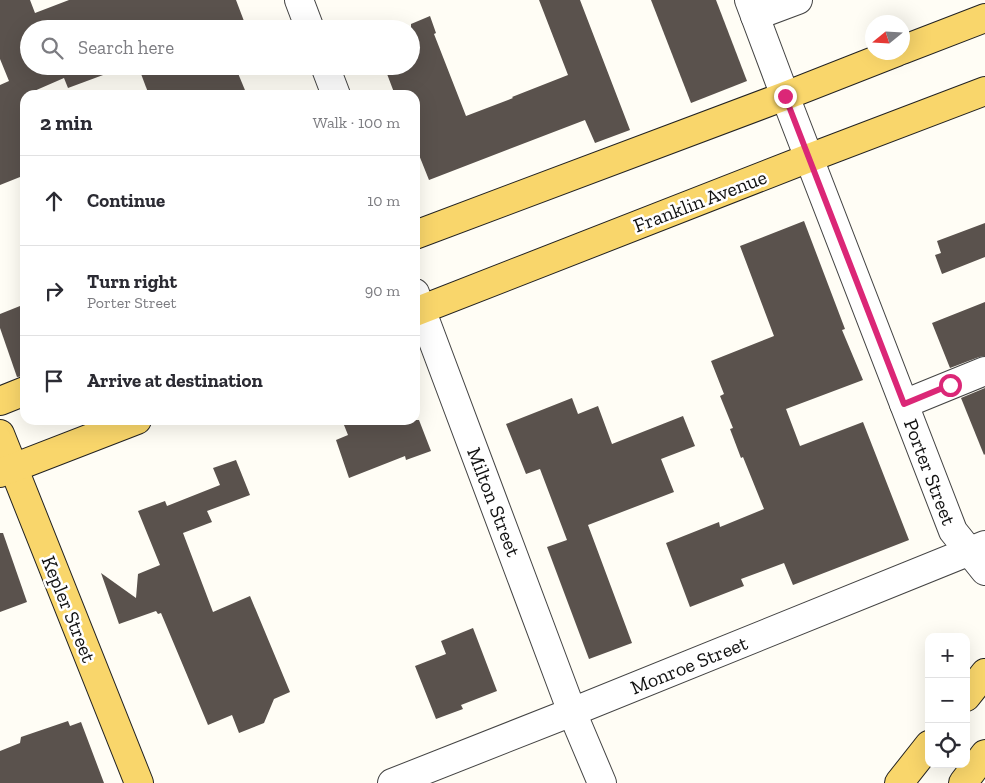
<!DOCTYPE html>
<html lang="en">
<head>
<meta charset="utf-8">
<style>
  :root { --surface:#fff; --page:#f2f2f3; --text:#2b2b33; --muted:#7c7c81; --line:#e1e1e2 }
  body { margin:0; font-family:"Zilla Slab",serif; background:var(--page); color:var(--text) }
  .controls { position:absolute; right:15px; bottom:15px; display:grid; overflow:hidden; border-radius:10px; box-shadow:0 5px 20px #0002 }
  .controls button { width:45px; height:45px; display:grid; place-items:center; padding:0; border:0; border-bottom:1px solid var(--line); background:var(--surface); color:var(--text); font:25px sans-serif }
  .compass { position:absolute; left:865px; top:15px; width:45px; height:45px; border-radius:50%; background:var(--surface); box-shadow:0 5px 20px #0002; rotate:252deg }
  .stop { position:absolute; width:15px; height:15px; margin:-11px; border:4px solid #db2777; border-radius:50%; background:#fff }
  .stop.end { background:#db2777; border-color:#fff; box-shadow:0 1px 5px #0008 }
  .list { margin:0; padding:0; list-style:none }
  h2 { display:flex; justify-content:space-between; align-items:center; height:65px; margin:0; padding:0 20px; font-size:21px }
  h2 small { font-size:16px; font-weight:400; color:var(--muted) }
  .list li { display:grid; grid-template-columns:32px 1fr auto; gap:15px; align-items:center; box-sizing:border-box; height:90px; padding:0 20px; border-top:1px solid var(--line) }
  .list b { display:block; font-size:19px; white-space:nowrap }
  .list p { margin:0; font-size:16px; white-space:nowrap; color:var(--muted) }
  .list em { font-size:16px; font-style:normal; color:var(--muted) }
  .icon { flex:none; width:28px; height:28px; fill:none; stroke:currentColor; stroke-width:2; stroke-linecap:round; stroke-linejoin:round }
  .map { position:relative; flex:none; width:985px; height:783px; overflow:hidden }
  .search { position:absolute; background:var(--surface); box-shadow:0 5px 20px #0002; left:20px; top:20px; width:400px; height:55px; display:flex; align-items:center; gap:12px; box-sizing:border-box; padding:0 18px; border-radius:28px; color:var(--muted); font-size:19px }
  .panel { position:absolute; background:var(--surface); box-shadow:0 5px 20px #0002; left:20px; top:90px; width:400px; height:335px; border-radius:15px }
  .map>svg:first-child { display:block }
</style>
</head>
<body>
<div class="map">
<svg width="985" height="783" viewBox="0 0 985 783">
  <rect width="100%" height="100%" fill="#fffdf5"/>
  <g fill="#5a524d">
    <polygon points="0,0 30,0 35,13 69,0 236,0 247,29 29,29 29,66 121,66 122,68 68,88 64,78 25,95 25,175 0,185 0,85 9,81 0,59"/>
    <polygon points="539,0 580,0 630,130 595,143 585,120 429,180 415,145 415,95 395,95 384,66 411,66 411,24 430,16 436,33 434,34 466,116 513,98 512,97 568,75"/>
    <polygon points="651,0 716,0 747,81 691,103"/>
    <polygon points="138,66 235,66 247,95 149,95"/>
    <polygon points="804,221 845,329 842,330 863,380 786,409 800,446 863,422 909,540 793,585 784,563 741,579 744,586 690,607 666,543 719,522 720,527 764,509 743,457 741,458 730,429 733,428 720,396 724,394 711,361 774,336 740,246"/>
    <polygon points="985,223 985,257 942,274 935,255 941,253 937,241"/>
    <polygon points="985,302 985,356 979,357 950,368 932,323"/>
    <polygon points="25,304 25,376 17,377 0,328 0,314"/>
    <polygon points="985,388 985,454 984,455 961,398"/>
    <polygon points="572,398 578,414 598,406 612,444 683,416 695,446 661,459 674,492 588,525 632,643 589,659 547,547 567,540 540,469 526,474 506,424"/>
    <polygon points="342,420 419,420 431,451 406,460 405,456 349,478 336,440 348,435"/>
    <polygon points="236,460 250,495 207,511 212,522 183,533 213,612 250,596 290,692 274,699 264,723 239,733 232,715 208,725 161,613 158,614 156,611 119,624 101,573 136,598 138,574 160,565 138,511 165,501 167,506 220,485 213,468"/>
    <polygon points="0,533 3,533 27,602 0,612"/>
    <polygon points="473,628 497,691 461,705 463,709 436,719 415,666 446,654 441,641"/>
    <polygon points="68,721 70,726 81,722 104,783 0,783 0,751 20,743 21,737"/>
  </g>
  <g fill="none" stroke-linecap="round" stroke-linejoin="round">
    <g stroke="#444" stroke-width="30">
      <g id="minor">
        <polyline points="299,0 310,29"/>
        <polyline points="749,0 785,96 953,531 985,571"/>
        <polyline points="755,16 798,0"/>
        <polyline points="325,66 336,95"/>
        <polyline points="415,293 572,712 602,783"/>
        <polyline points="904,404 985,371"/>
        <polyline points="392,783 572,712 985,545"/>
      </g>
    </g>
    <g stroke="#222" stroke-width="30">
      <g id="major">
        <polyline points="902,50 985,18"/>
        <polyline points="415,235 785,96 897,52"/>
        <polyline points="415,312 809,158 985,91"/>
        <polyline points="0,401 25,391"/>
        <polyline points="0,434 139,783"/>
        <polyline points="0,473 137,420"/>
        <polyline points="966,697 985,673"/>
        <polyline points="899,783 929,745"/>
        <polyline points="963,783 985,754"/>
      </g>
    </g>
    <use href="#minor" stroke="#fff" stroke-width="28"/>
    <use href="#major" stroke="#f9d66b" stroke-width="28"/>
  </g>
  <g fill="none" stroke-linecap="round" stroke-linejoin="round">
    <polyline stroke="#db2777" stroke-width="6" points="785,96 904,404 950,385"/>
  </g>
  <g text-anchor="middle" stroke-width="5" stroke-linejoin="round" paint-order="stroke">
    <g font-size="20" fill="#111" stroke="#fff">
      <text transform="translate(700 201) rotate(-21)" y="7">Franklin Avenue</text>
      <text transform="translate(930 472) rotate(69)" y="7">Porter Street</text>
      <text transform="translate(494 502) rotate(69)" y="7">Milton Street</text>
      <text transform="translate(69 609) rotate(68)" y="7">Kepler Street</text>
      <text transform="translate(689 665) rotate(-22)" y="7">Monroe Street</text>
    </g>
  </g>
</svg>
<div class="controls">
<button>+</button>
<button>−</button>
<button><svg class="icon" aria-label="locate" viewBox="0 0 24 24"><circle cx="12" cy="12" r="6"/><path d="M12 2v4M12 18v4M2 12h4M18 12h4"/></svg></button>
</div>
<svg class="compass" viewBox="-18 -18 36 36"><path d="M0-13l5 13h-10z" fill="#e53935"/><path d="M0 13l5-13h-10z" fill="#7c7c81"/></svg>
<div class="stop" style="left:950px;top:385px"></div>
<div class="stop end" style="left:785px;top:96px"></div>
<div class="search"><svg class="icon" aria-label="search" viewBox="0 0 24 24"><circle cx="10" cy="10" r="6"/><path d="M15 15l6 6"/></svg>Search here</div>
<section class="panel">
<h2>2 min<small>Walk · 100 m</small></h2>
<ul class="list">
<li><svg class="icon" aria-label="ahead" viewBox="0 0 24 24"><path d="M12 20V5M6 11l6-6 6 6"/></svg><div><b>Continue</b></div><em>10 m</em></li>
<li><svg class="icon" aria-label="right" viewBox="0 0 24 24"><path d="M7 20v-9h11M14 6l5 5-5 5"/></svg><div><b>Turn right</b><p>Porter Street</p></div><em>90 m</em></li>
<li><svg class="icon" aria-label="arrive" viewBox="0 0 24 24"><path d="M6 21V4h12l-3 4 3 4H6"/></svg><div><b>Arrive at destination</b></div></li>
</ul>
</section>
</div>
</body>
</html>
